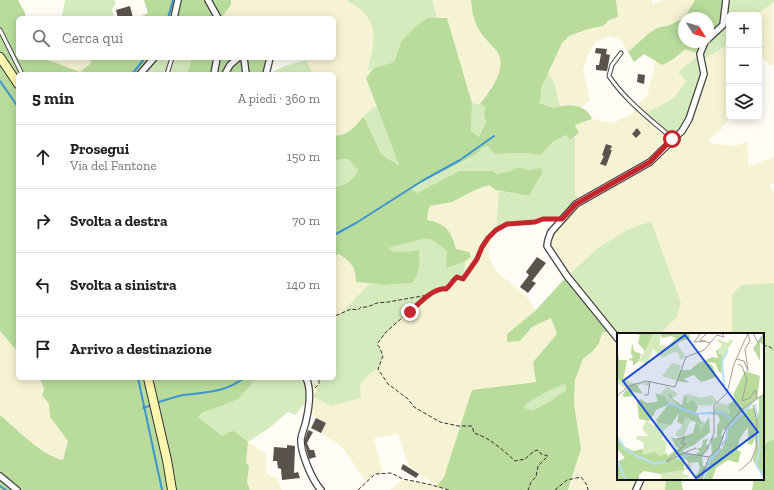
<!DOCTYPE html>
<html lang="it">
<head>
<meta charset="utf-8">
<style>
  :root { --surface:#fff; --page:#f6f6f6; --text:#202124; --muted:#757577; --line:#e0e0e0 }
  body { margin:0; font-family:"Zilla Slab",serif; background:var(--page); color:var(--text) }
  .controls { position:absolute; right:12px; top:12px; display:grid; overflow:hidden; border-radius:6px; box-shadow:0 2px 10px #0003 }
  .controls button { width:36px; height:36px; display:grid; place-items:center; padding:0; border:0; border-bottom:1px solid var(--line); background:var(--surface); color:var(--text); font:20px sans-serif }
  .compass { position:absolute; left:678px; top:12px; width:36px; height:36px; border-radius:50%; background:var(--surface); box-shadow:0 2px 10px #0003; rotate:127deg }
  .stop { position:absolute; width:12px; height:12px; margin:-9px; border:3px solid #c4262e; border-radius:50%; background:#fff }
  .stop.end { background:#c4262e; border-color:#fff; box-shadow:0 1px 4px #0008 }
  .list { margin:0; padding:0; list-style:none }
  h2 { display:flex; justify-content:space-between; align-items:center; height:52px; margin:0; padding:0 16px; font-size:17px }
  h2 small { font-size:13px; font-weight:400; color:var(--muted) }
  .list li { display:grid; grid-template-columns:26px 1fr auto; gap:12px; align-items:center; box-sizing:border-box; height:64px; padding:0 16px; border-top:1px solid var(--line) }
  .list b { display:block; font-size:15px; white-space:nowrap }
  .list p { margin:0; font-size:13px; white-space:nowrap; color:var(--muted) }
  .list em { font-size:13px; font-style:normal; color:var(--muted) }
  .icon { flex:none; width:22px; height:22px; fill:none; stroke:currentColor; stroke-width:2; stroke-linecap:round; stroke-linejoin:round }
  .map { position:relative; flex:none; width:774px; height:490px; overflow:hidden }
  .search { position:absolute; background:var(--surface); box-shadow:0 2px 10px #0003; left:16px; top:16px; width:320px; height:44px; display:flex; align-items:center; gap:10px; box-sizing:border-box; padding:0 14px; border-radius:6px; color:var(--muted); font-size:15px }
  .panel { position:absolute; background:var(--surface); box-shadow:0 2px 10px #0003; left:16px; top:72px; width:320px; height:308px; border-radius:6px }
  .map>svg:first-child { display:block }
</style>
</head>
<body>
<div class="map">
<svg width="774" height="490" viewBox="0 0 774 490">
  <rect width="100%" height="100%" fill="#fffdf5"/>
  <g fill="#f6f3d4">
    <polygon points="231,0 346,0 359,8 368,17 373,29 374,41 368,68 371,71 366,78 377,107 372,108 355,127 348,132 342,136 334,136 334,74 313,74 305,58 334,58 334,18 242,18 237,15 231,18 221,18 231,5"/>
    <polygon points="432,0 471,0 474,19 485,39 496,51 500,58 500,73 480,104 472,103 447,18 437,18"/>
    <polygon points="616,0 652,0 652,4 666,0 695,0 685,17 670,25 657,28 648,34 628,52 621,40 610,36 596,42 587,56 583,71 590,100 582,107 572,105 560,106 554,82 547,71 557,52 562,43 569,36 588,29 603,26 609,20 617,17"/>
    <polygon points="773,2 774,64 771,66 762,57 759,59 759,15 756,15"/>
    <polygon points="729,44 729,117 730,117 720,131 708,140 711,143 734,146 747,142 749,166 774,157 774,183 769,185 774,193 774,283 741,285 732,295 732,334 660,334 677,317 662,254 651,221 627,230 598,248 567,276 550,250 548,240 567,212 575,194 575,137 579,133 575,125 592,119 613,123 633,113 636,106 647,96 656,61 662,65 678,57 685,49 700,54 678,72 686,81 674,98 644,114 656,125 701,61"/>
    <polygon points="43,58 92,58 90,64 80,72"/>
    <polygon points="489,185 499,191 496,230 493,233 488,253 493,265 496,271 527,297 536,310 507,334 507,342 520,341 532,327 551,317 557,334 533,362 536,382 514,384 437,486 449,490 390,490 403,479 435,485 408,465 398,434 374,438 383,474 375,474 366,482 343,448 321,433 326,423 316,418 308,410 306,378 321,378 316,393 332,406 360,398 360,385 368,375 378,369 380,348 377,344 386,332 428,295 441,288 450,285 453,280 457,277 463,279 466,261 471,257 461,251 456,249 453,236 431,220 427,220 428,211 430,206 452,202 475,190"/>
    <polygon points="338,254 352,264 356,272 356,282 369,284 334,321 334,256"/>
    <polygon points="0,331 18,352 18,378 40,378 44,389 42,395 49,404 50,417 68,441 63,460 57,459 28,440 0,415"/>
    <polygon points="611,331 618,339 618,479 666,479 665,490 569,490 581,449 574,404 575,380 583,359 594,350 602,333"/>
    <polygon points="248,442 266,454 266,474 277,478 282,490 250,490 247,482 249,466 246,463"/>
  </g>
  <g fill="#d5ebbd">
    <polygon points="65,0 114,0 116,3 112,9 114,18 79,18 75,16 62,16"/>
    <path d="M 347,0 L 432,0 L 437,18 L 428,18 L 401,42 L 394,62 L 374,68 L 371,71 L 368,69 C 373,46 380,26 360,9 C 356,5 350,4 347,0 Z"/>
    <polygon points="726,0 774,0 774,2 756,15 729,15 729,44 701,61 704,74 689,119 672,139 644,114 674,98 686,81 678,72 700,54 705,42 708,42 708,39"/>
    <polygon points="154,58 192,58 187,74 140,74"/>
    <polygon points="306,60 313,74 269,74 282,67"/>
    <polygon points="547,71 554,82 560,106 554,108 539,103 541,97 541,88"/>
    <polygon points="472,103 480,104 485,107 484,116 486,121 479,137 471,131"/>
    <polygon points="377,107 400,165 385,157 380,152 366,121 363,117 372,108"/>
    <path d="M 566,135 L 570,140 L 575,137 L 575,194 L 580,202 L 562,219 L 543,219 L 535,222 L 506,225 L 496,230 L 499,191 L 529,196 L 540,178 L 540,168 L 529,170 L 517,167 L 510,171 L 497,174 L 493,171 L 459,171 L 417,193 L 410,188 C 428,177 447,171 466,161 C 474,156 480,147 488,146 L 491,151 L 495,154 L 526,153 L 541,155 L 553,142 Z"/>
    <path d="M 334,159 L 335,160 L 348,159 L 358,170 C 354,180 345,186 334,187 Z"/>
    <polygon points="651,221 681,303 677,317 660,334 618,334 618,339 567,276 598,248 627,230"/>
    <path d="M 427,239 L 434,241 L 447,251 L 447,268 L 466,261 L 463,279 L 457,277 C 452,281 450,285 446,289 C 432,286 387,332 377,344 L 380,348 L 383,356 L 378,369 L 368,375 L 360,385 L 361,398 L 332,406 L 312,396 L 316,393 L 321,378 L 334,378 L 334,321 L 369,284 L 384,285 L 412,283 C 419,275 420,261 419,251 C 409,251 396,255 388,248 L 402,243 Z"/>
    <polygon points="774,283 774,439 763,445 763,334 732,334 732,295 741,285"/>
    <polygon points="255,378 306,378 309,398 295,415 288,412 268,429 248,442 233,430 222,436 198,417 254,382"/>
    <path d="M 565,384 L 566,391 L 561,393 L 549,402 L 533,410 L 524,408 C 528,400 556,387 565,384 Z"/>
  </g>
  <g fill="#b9dc9c" fill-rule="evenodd">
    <polygon points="0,0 18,0 25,13 26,18 18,18 18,58 43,58 80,72 90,64 92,58 154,58 140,74 18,74 18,352 0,331"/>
    <polygon points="144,0 231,0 231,5 221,18 138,18 148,13"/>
    <path d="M 471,0 L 616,0 L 618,17 L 609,20 L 603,26 L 588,29 L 569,36 L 562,43 L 541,88 L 541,97 L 539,103 L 554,108 C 567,103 587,104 592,119 L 575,125 L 579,133 L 570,140 L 566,135 L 553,142 L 541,155 L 526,153 L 495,154 L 491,151 L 488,146 C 480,147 480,152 473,156 C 453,169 430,176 410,188 L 417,193 L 459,171 L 493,171 L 497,174 L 510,171 L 517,167 L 529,170 L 540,168 L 543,172 L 529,196 L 496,190 L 489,185 L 475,190 L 452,202 L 430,206 L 428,211 L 427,220 C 445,223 452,231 456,249 L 469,252 L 471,257 L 466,261 L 447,268 L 446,265 L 447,251 C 441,247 435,240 428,239 C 423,238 394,246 388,248 C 396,255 409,251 419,250 C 420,261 420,275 412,283 L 384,285 L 356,282 C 356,266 351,263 339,254 L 334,256 L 334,187 C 345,186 354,180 358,170 L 348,159 L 335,160 L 334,136 C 347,136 355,127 363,117 L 366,121 L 380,152 L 385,157 L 399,165 L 366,78 L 374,68 L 394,62 L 401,42 L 416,26 L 428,18 L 447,18 L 472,103 L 471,131 L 479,137 L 486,121 L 484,116 L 485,107 L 480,104 C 491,89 510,66 495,49 C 486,40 477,30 474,18 C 472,13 472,6 471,0 Z"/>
    <path d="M 695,0 L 726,0 L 723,25 L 708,39 L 708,18 L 684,18 L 684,42 L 705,42 L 700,54 L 685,49 C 678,56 672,61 662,65 L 644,54 L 634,62 L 628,52 L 648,34 L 657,28 L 670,25 L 685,17 Z"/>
    <polygon points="192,58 270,58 266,74 187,74"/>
    <path d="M 567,276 L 611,331 L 602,333 L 599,343 L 594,350 L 583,359 L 575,380 L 574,404 L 581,449 L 568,490 L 449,490 L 437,486 L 444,477 L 472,390 L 536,382 L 533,362 L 557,334 L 551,318 L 532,327 L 520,341 L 507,342 L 507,334 L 536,310 ZM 565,384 L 566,391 L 561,393 L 549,402 L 533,410 L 524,408 C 528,400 556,387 565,384 Z"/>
    <path d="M 40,378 L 255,378 L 254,381 L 238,399 L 203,413 L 198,417 L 222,436 L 233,430 L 248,442 L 246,463 L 249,466 L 247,482 L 250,490 L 0,490 L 0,415 C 15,428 44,457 63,460 L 68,441 L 50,417 L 49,404 L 42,395 L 44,389 Z"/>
    <polygon points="774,439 774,490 752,490 754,479 763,479 763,445"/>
    <polygon points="666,479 681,479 683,490 665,490"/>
  </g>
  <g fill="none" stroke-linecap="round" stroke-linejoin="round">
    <g stroke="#3f96cf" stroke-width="2">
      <polyline points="168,18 173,0"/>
      <polyline points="132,74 145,58"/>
      <polyline points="0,81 18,107"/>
      <polyline points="334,235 356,223 422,181 460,160 494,136"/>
      <polyline points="138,378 162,490"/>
      <path d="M 156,403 C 165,400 174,397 183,395 C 206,392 224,393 244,378"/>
      <polyline points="143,408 152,405"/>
      <polyline points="0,486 6,490"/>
    </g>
  </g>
  <g fill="#5a524d">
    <polygon points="130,6 133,18 118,18 116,10"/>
    <polygon points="596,48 607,49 606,54 610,55 607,71 596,70 596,65 599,65 601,54 595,53"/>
    <polygon points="638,74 645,75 644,84 637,82"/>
    <polygon points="637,128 641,133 636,138 632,134"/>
    <polygon points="606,144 612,146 610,150 612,150 606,166 600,164 604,156 602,155"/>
    <polygon points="537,257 546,263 532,281 536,283 528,293 520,287 529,275 526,272"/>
    <polygon points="316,418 326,423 321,433 311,428"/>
    <polygon points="308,430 313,432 307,443 310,450 314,450 316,457 309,459 305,444 305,439"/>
    <polygon points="287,445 295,446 294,473 298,472 300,478 282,480 281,469 278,468 277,461 273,461 274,447 287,448"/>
    <polygon points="403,464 419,474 416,478 401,469"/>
  </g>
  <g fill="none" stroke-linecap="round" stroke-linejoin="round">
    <g stroke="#444" stroke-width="5">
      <g id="service">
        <polyline points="0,30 22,74"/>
        <path d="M 621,53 L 612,65 L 609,76 C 621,94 638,109 653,122 C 660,128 667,133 672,139"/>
        <polyline points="167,74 172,58"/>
      </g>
    </g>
    <g stroke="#444" stroke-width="8">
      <g id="minor">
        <polyline points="208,0 218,18"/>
        <polyline points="174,18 178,0"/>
        <polyline points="708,39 723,25 726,0"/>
        <polyline points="244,58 246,74"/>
        <polyline points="140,74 154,58"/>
        <polyline points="214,74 217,58"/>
        <polyline points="225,74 230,65 238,58"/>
        <polyline points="266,74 270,58"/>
        <polyline points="618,339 567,276 547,246 548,240 551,232 576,204 650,162 682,131 689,119 704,74 700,54 705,42"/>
        <path d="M 306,378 C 312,390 309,408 306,421 C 305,427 302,432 301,439 C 300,452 312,480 321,490"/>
        <polyline points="0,476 17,490"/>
        <polyline points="636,490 641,479"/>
      </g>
    </g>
    <g stroke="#333" stroke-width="10">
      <g id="secondary">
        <polyline points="0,57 18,84"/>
        <polyline points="148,378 167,460 172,490"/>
      </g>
    </g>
    <g stroke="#333" stroke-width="1" stroke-dasharray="4 2" stroke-linecap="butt">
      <path d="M 428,295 L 386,332 L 377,344 L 380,348 L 383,356 L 378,369 L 388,384 L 408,399 L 414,407 L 440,422 L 458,426 L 472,426 L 474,433 C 490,438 503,450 515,461 L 525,459 L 534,451 L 538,450 L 541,454 L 548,456 L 538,466 L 536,477 L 531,482 L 528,490"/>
      <path d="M 334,321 L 335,316 L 351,309 L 358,310 L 361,307 L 367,307 L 377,303 L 388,302 L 428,295 L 441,288 L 446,289 C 451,285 452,281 457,277 L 463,279 L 477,259 L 482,247 L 496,230 L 507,224 L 535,222 L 543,219 L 555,218"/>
      <polyline points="763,345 770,347 774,350"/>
      <polyline points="315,388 319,384 319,378"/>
      <polyline points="358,490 375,474 391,473 403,479 428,484 449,490"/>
      <polyline points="555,490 567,480 581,477 587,485 588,490"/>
    </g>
    <use href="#service" stroke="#fff" stroke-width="3"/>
    <use href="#minor" stroke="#fff" stroke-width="5.5"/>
    <use href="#secondary" stroke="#fff6b0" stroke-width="8"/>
  </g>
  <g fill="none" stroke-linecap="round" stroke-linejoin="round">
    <path stroke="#c4262e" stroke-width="5" d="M 410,312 C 418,304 434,287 446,289 C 451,285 452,281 457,277 L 463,279 L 477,259 L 482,247 L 488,238 L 496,230 L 507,224 L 535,222 L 543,219 L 562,219 L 576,204 L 650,162 L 672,139"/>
  </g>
  <g transform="translate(617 333)">
    <rect width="147" height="147" fill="#fffdf5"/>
    <path d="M 36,0 L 43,0 L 43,12 L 50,14 L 58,5 L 65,8 L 60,11 L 69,24 L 64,27 L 61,20 L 57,19 L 45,25 L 36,16 L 30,31 L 22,28 ZM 101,6 L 110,10 L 114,6 L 116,8 L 104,28 L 102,16 L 105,11 L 100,8 ZM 55,30 L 64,32 L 60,48 L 45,43 ZM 0,45 L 21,51 L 33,48 L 33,54 L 25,51 L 8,56 L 2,50 L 0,55 ZM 50,53 L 61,61 L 56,65 L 54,60 L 50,61 L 64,76 L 52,71 L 48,63 L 43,61 ZM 71,61 L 84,65 L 95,62 L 100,69 L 92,73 L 80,72 L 75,67 L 74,73 L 69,68 L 71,64 L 68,62 ZM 100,69 L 111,72 L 113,81 L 103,77 L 96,80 ZM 67,84 L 82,89 L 85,92 L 85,87 L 88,90 L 85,97 L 81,100 L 84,94 L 79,89 L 73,88 L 67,103 L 61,104 L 58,101 L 66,92 ZM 29,87 L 37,93 L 40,89 L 53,92 L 47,97 L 45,107 L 50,109 L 48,121 L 44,123 L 27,122 L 26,109 L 19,106 L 20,103 L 31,103 L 25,96 ZM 72,128 L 75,136 L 67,137 L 66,141 L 71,142 L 71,145 L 45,147 L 43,141 L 67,137 Z" fill="#d5ebbd"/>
    <path d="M 16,0 L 36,0 L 28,18 L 21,10 L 23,2 ZM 43,0 L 72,0 L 73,5 L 65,8 L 54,3 L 45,5 ZM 147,1 L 147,12 L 143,10 L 143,28 L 136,15 ZM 15,10 L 17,18 L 24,21 L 22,28 L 16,33 L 16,28 L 11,27 L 16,24 L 14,21 ZM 102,16 L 102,21 L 105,21 L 105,40 L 102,39 L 98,30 L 90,29 L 96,33 L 99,44 L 84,49 L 77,42 L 67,46 L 73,50 L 60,48 L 63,37 L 73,37 L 81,30 L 96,24 L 101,25 L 99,18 ZM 1,20 L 2,27 L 10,27 L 6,48 L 0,45 ZM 128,38 L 143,43 L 140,66 L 131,73 L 132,76 L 137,75 L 142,81 L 142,65 L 147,61 L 147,147 L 136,127 L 139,113 L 138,105 L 135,112 L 131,111 L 131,94 L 123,105 L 120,117 L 124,119 L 121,130 L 111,127 L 99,135 L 95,147 L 77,147 L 83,135 L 81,129 L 73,130 L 67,125 L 67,137 L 43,141 L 27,138 L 22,142 L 22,147 L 0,147 L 0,129 L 8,125 L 0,116 L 0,102 L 8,114 L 16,118 L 26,116 L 27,122 L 37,119 L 43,123 L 50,120 L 50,123 L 62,115 L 59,114 L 54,104 L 60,106 L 76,100 L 79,89 L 84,94 L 82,100 L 92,84 L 93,99 L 77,112 L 66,117 L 67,121 L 79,121 L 83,118 L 79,116 L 85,114 L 86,107 L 91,106 L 89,111 L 92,113 L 85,123 L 86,133 L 89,133 L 95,121 L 94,108 L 95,105 L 100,104 L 100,93 L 103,87 L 101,82 L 91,81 L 103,77 L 113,81 L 111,72 L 118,66 L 116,62 ZM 106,96 L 110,96 L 110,102 L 105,117 L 102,114 L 107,103 L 104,102 ZM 14,52 L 20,52 L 26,61 L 13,58 L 18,63 L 7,64 L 5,62 ZM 38,60 L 48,63 L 52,71 L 64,76 L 50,61 L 54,60 L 56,66 L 65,72 L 67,62 L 71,64 L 69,68 L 73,73 L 71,69 L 76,67 L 81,74 L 79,79 L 86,92 L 68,84 L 66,92 L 60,89 L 62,80 L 54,92 L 41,90 L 39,87 L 51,72 L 39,77 L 33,88 L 22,86 L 20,69 L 23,66 L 30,70 L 39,69 L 41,68 Z" fill="#b9dc9c" fill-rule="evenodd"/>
    <path fill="none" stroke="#b9e0f7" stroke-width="2" d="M 107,53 L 105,28 L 111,17M 50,70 L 79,81 L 104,79 L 115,87M 138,71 L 140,86M 140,101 L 143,116 L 139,131 L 147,145M 0,104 L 8,116 L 20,123 L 38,131 L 49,129M 104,113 L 110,105 L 110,96 L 135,71M 58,126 L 72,122M 0,127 L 9,147M 86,147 L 93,128 L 103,116"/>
    <path fill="none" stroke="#a09f9a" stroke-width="1" d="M 84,0 L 77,9 L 88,8M 90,0 L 83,7 L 93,10M 136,0 L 141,10 L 147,0M 119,26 L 127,28 L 131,38 L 128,16 L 133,8 L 131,1M 121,31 L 125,33 L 130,47 L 125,68 L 133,65 L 138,57 L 140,65M 27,62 L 31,62 L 33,48M 0,63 L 12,53 L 29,48 L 58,54 L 69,24 L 87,17 L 100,2 L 107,4 L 105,0M 60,106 L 68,104 L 64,110 L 69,111 L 49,129 L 67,120 L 92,124M 67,120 L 79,115M 84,123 L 90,117 L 97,100 L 97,72 L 110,60 L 117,31 L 131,0M 122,138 L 134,128 L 139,115 L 140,89 L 136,72M 81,147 L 87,135M 84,147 L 92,124 L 102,115 L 109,95 L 124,77 L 147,61"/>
    <path fill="#1d4ed8" fill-opacity="0.15" stroke="#1d4ed8" stroke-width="2" d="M 68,2 L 141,99 L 79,145 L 6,48 Z"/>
    <rect width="147" height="147" fill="none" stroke="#111" stroke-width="2"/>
  </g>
</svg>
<div class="controls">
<button>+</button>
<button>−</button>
<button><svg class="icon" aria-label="layers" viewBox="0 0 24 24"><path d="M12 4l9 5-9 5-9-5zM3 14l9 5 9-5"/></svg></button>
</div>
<svg class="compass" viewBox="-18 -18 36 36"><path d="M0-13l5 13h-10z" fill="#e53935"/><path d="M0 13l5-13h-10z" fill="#757577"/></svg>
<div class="stop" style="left:672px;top:139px"></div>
<div class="stop end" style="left:410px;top:312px"></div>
<div class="search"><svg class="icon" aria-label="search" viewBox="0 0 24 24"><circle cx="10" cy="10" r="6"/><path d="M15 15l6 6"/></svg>Cerca qui</div>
<section class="panel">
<h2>5 min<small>A piedi · 360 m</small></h2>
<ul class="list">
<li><svg class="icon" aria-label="ahead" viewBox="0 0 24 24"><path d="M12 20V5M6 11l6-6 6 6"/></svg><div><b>Prosegui</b><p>Via del Fantone</p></div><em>150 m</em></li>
<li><svg class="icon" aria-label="right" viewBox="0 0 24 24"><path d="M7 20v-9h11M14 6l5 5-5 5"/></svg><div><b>Svolta a destra</b></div><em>70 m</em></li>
<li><svg class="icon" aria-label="left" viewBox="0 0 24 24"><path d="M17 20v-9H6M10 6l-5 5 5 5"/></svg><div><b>Svolta a sinistra</b></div><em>140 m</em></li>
<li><svg class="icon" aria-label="arrive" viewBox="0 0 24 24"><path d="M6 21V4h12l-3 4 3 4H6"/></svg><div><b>Arrivo a destinazione</b></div></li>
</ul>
</section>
</div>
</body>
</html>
